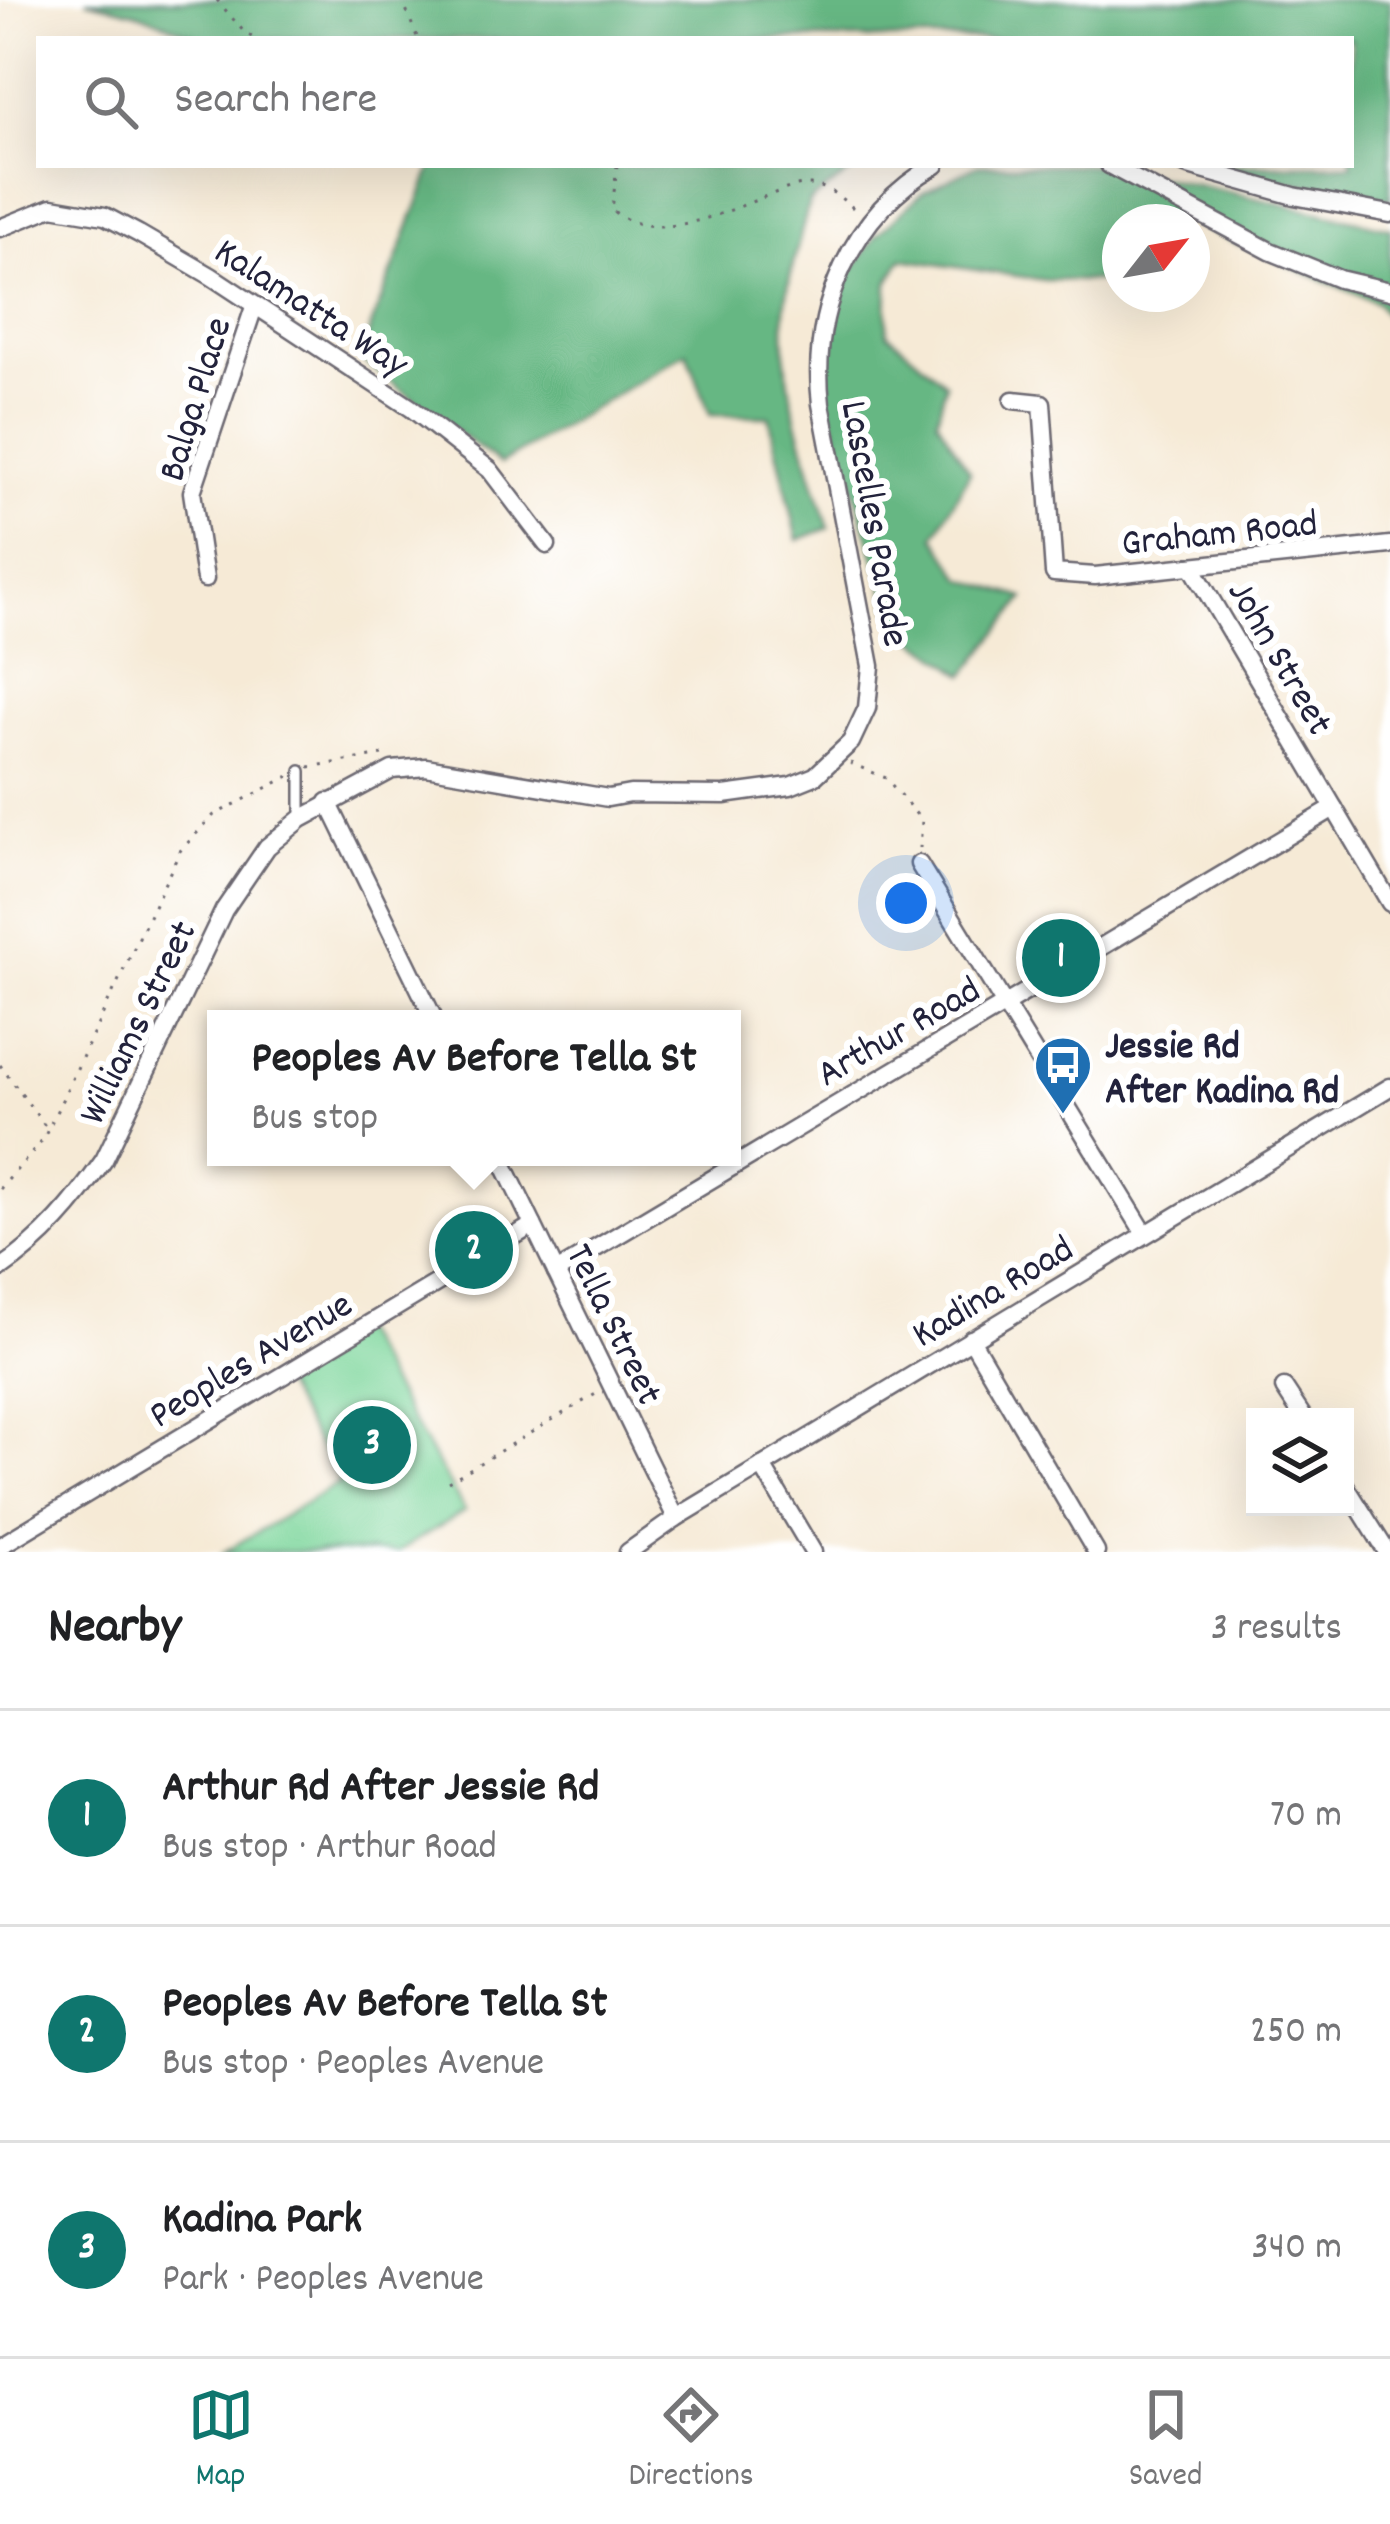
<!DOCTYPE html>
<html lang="en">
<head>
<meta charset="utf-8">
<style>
  :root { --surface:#fff; --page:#f6f6f6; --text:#202124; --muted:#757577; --line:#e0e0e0; --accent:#0f766e }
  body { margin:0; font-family:Dekko,sans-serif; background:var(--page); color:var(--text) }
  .controls { position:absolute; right:36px; bottom:36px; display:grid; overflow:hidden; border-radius:0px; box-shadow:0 12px 48px #0002 }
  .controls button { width:108px; height:108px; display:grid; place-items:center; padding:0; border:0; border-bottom:3px solid var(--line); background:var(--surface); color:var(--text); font:60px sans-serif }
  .compass { position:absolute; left:1102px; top:204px; width:108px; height:108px; border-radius:50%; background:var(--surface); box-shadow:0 12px 48px #0002; rotate:59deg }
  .you { position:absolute; left:906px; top:903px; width:42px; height:42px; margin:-30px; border:9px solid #fff; border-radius:50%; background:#1a73e8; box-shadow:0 0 0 18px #1a73e833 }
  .badge { display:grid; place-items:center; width:78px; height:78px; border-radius:50%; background:var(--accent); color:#fff; font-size:39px; font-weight:700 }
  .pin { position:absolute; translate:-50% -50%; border:6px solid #fff; box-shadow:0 3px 12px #0006 }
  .popup { position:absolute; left:207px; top:1010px; width:534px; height:156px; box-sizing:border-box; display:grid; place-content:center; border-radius:0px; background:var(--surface); filter:drop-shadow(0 3px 9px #0005); font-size:39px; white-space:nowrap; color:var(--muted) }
  .popup b { font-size:45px; color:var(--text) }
  .popup::after { content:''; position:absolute; left:50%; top:100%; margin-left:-24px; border:24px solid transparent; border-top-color:var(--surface) }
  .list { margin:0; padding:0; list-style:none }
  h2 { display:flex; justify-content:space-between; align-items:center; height:156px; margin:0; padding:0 48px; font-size:51px }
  h2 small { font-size:39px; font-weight:400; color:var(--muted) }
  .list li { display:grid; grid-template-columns:78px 1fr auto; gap:36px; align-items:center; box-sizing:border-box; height:216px; padding:0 48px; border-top:3px solid var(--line) }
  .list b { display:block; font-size:45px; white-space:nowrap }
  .list p { margin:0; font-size:39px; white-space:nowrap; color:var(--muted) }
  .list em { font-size:39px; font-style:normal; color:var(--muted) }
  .icon { flex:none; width:66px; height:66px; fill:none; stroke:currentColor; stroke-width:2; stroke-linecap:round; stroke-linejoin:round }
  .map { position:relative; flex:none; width:1390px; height:1552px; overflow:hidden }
  .search { position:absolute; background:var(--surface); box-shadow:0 12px 48px #0002; left:36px; right:36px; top:36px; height:132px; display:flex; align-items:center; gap:30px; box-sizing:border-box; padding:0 42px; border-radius:0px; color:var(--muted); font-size:45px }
  .sheet { height:804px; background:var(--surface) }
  nav { display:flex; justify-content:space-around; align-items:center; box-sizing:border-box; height:168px; border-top:3px solid var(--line); background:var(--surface); font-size:33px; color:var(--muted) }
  nav a { display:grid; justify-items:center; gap:6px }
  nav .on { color:var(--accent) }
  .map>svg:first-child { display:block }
</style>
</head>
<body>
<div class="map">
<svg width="1390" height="1552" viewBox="0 0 1390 1552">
  <rect width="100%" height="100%" fill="#fff"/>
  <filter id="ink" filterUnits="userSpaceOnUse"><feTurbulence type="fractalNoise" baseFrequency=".00833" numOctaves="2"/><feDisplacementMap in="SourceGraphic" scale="24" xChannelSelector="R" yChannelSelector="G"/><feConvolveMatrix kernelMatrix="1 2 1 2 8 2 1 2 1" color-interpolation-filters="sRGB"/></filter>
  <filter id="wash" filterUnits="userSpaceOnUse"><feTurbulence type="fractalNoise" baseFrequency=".004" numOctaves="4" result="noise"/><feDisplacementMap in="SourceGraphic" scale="48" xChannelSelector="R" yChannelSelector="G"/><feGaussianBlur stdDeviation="2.7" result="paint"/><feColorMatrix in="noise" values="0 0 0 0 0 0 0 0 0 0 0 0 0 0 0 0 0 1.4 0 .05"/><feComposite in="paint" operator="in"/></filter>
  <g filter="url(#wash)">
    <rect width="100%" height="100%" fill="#f6ead6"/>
    <polygon fill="#7dd69b" stroke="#507c6b" stroke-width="3" points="358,1330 465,1511 397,1552 224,1552 340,1482 278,1378"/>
    <g fill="#66b783" stroke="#446c5f" stroke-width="3">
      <polygon points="86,0 1390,0 1390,199 1269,179 1218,165 1351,165 1351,39 204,39 138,13"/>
      <path d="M 433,165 L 861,165 L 809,202 C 801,237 788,275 785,310 C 779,383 808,460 829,528 L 798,540 L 769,416 L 710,415 L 687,352 L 500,464 L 359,358 Z"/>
      <polygon points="978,165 1106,165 1390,228 1390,321 1377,303 1176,217 1168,222 1120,222 1120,262 1102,281 1044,280 902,259 888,283 887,333 946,383 937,419 970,472 935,536 963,579 1025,598 965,675 895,625 825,393 830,303 876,236 923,192"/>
    </g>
  </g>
  <g filter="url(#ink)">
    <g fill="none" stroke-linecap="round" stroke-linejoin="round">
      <g stroke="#6c6871" stroke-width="14">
        <polyline id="service" points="301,771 301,819"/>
      </g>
      <g stroke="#6c6871" stroke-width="21">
        <g id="minor">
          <polyline points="1109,165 1270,251 1339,279 1390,291"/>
          <polyline points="1185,165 1294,196 1390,214"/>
          <polyline points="0,228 52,207 105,216 139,234 211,276 411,408 490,470 547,545"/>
          <polyline points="1013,400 1042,403 1054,573 1095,576 1390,545"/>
          <polyline points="1192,567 1390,903"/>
          <polyline points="205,579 192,492 254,307"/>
          <polyline points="328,802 434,1019"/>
          <polyline points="919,864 1145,1234"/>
          <polyline points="500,1157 676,1518"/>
          <path d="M 0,1269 C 43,1240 75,1202 104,1160 L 224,910 L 267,847 L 301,819 L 392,770 L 426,767 L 608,798 L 630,794 L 724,795 L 790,786 L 815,776 L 851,742 L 867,708 L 871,666 L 821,404 C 810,310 851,213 936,165"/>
          <polyline points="556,1272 1334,808"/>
          <polyline points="971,1339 1096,1552"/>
          <polyline points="1284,1388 1303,1417"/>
          <polyline points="762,1466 813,1552"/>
          <polyline points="1345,1485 1387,1552"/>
          <polyline points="0,1546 533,1225"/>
          <polyline points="628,1552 676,1518 1390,1087"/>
        </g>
      </g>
      <g stroke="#6c6871" stroke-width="3" stroke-dasharray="3 9" stroke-linecap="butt">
        <polyline points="217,0 244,32 255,39"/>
        <polyline points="402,0 418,39"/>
        <path d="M 617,165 L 612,210 C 655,245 720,214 764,197 C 778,192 795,184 810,185 C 830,186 843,200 858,212"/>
        <polyline points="850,763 886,778 922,821 920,848"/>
        <polyline points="309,767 383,755"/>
        <polyline points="0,1065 48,1130"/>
        <polyline points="0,1189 43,1140 180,851 214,815 290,776"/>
        <polyline points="448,1482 599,1392"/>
      </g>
      <use href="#service" stroke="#fff" stroke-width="9"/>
      <use href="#minor" stroke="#fff" stroke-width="16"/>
    </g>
  </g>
  <defs>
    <g id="bus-pin" transform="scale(3)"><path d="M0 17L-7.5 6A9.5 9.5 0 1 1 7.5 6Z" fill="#1f6fb2" stroke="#fff"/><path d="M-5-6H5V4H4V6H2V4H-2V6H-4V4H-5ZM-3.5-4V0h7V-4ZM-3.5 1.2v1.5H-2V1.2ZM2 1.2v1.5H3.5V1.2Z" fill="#fff"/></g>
  </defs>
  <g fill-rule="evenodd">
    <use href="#bus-pin" x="1063" y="1065"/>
  </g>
  <g text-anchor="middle" stroke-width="12" stroke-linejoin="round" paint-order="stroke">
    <g font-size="39" fill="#22223b" stroke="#fff">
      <text transform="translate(313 305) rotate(33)" y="14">Kalamatta Way</text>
      <text transform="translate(192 398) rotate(-73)" y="14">Balga Place</text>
      <text transform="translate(878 523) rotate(80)" y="14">Lascelles Parade</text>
      <text transform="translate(1219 530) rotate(-6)" y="14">Graham Road</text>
      <text transform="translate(1283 656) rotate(60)" y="14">John Street</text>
      <text transform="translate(135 1021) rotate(-64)" y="14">Williams Street</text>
      <text transform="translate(897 1029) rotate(-30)" y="14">Arthur Road</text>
      <text transform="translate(991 1289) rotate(-31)" y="14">Kadina Road</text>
      <text transform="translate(617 1323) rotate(64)" y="14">Tella Street</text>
      <text transform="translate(249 1357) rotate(-31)" y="14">Peoples Avenue</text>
    </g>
    <g font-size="39" font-weight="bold" fill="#22223b" stroke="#fff" text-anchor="start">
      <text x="1105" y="1057">Jessie Rd<tspan x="1105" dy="45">After Kadina Rd</tspan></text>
    </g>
  </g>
</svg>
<div class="controls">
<button><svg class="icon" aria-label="layers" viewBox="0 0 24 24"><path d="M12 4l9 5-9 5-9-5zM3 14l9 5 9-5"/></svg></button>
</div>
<svg class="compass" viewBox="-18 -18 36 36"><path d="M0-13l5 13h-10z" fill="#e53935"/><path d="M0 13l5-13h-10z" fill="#757577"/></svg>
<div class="you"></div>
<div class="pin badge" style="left:1061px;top:958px">1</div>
<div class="pin badge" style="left:474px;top:1250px">2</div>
<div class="popup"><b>Peoples Av Before Tella St</b>Bus stop</div>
<div class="pin badge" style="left:372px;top:1445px">3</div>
<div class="search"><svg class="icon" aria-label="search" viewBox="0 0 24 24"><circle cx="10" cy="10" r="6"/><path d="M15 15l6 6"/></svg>Search here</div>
</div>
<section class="sheet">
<h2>Nearby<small>3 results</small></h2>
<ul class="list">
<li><span class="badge">1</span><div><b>Arthur Rd After Jessie Rd</b><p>Bus stop · Arthur Road</p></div><em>70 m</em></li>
<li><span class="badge">2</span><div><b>Peoples Av Before Tella St</b><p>Bus stop · Peoples Avenue</p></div><em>250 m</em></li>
<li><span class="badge">3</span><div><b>Kadina Park</b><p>Park · Peoples Avenue</p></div><em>340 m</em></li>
</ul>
</section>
<nav>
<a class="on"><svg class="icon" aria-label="map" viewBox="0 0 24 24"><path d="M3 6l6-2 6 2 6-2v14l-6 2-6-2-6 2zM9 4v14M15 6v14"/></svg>Map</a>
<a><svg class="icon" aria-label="directions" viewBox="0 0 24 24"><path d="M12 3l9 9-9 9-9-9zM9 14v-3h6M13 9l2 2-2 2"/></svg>Directions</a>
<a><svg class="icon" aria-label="saved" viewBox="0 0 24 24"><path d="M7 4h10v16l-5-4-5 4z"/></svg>Saved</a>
</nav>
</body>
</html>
